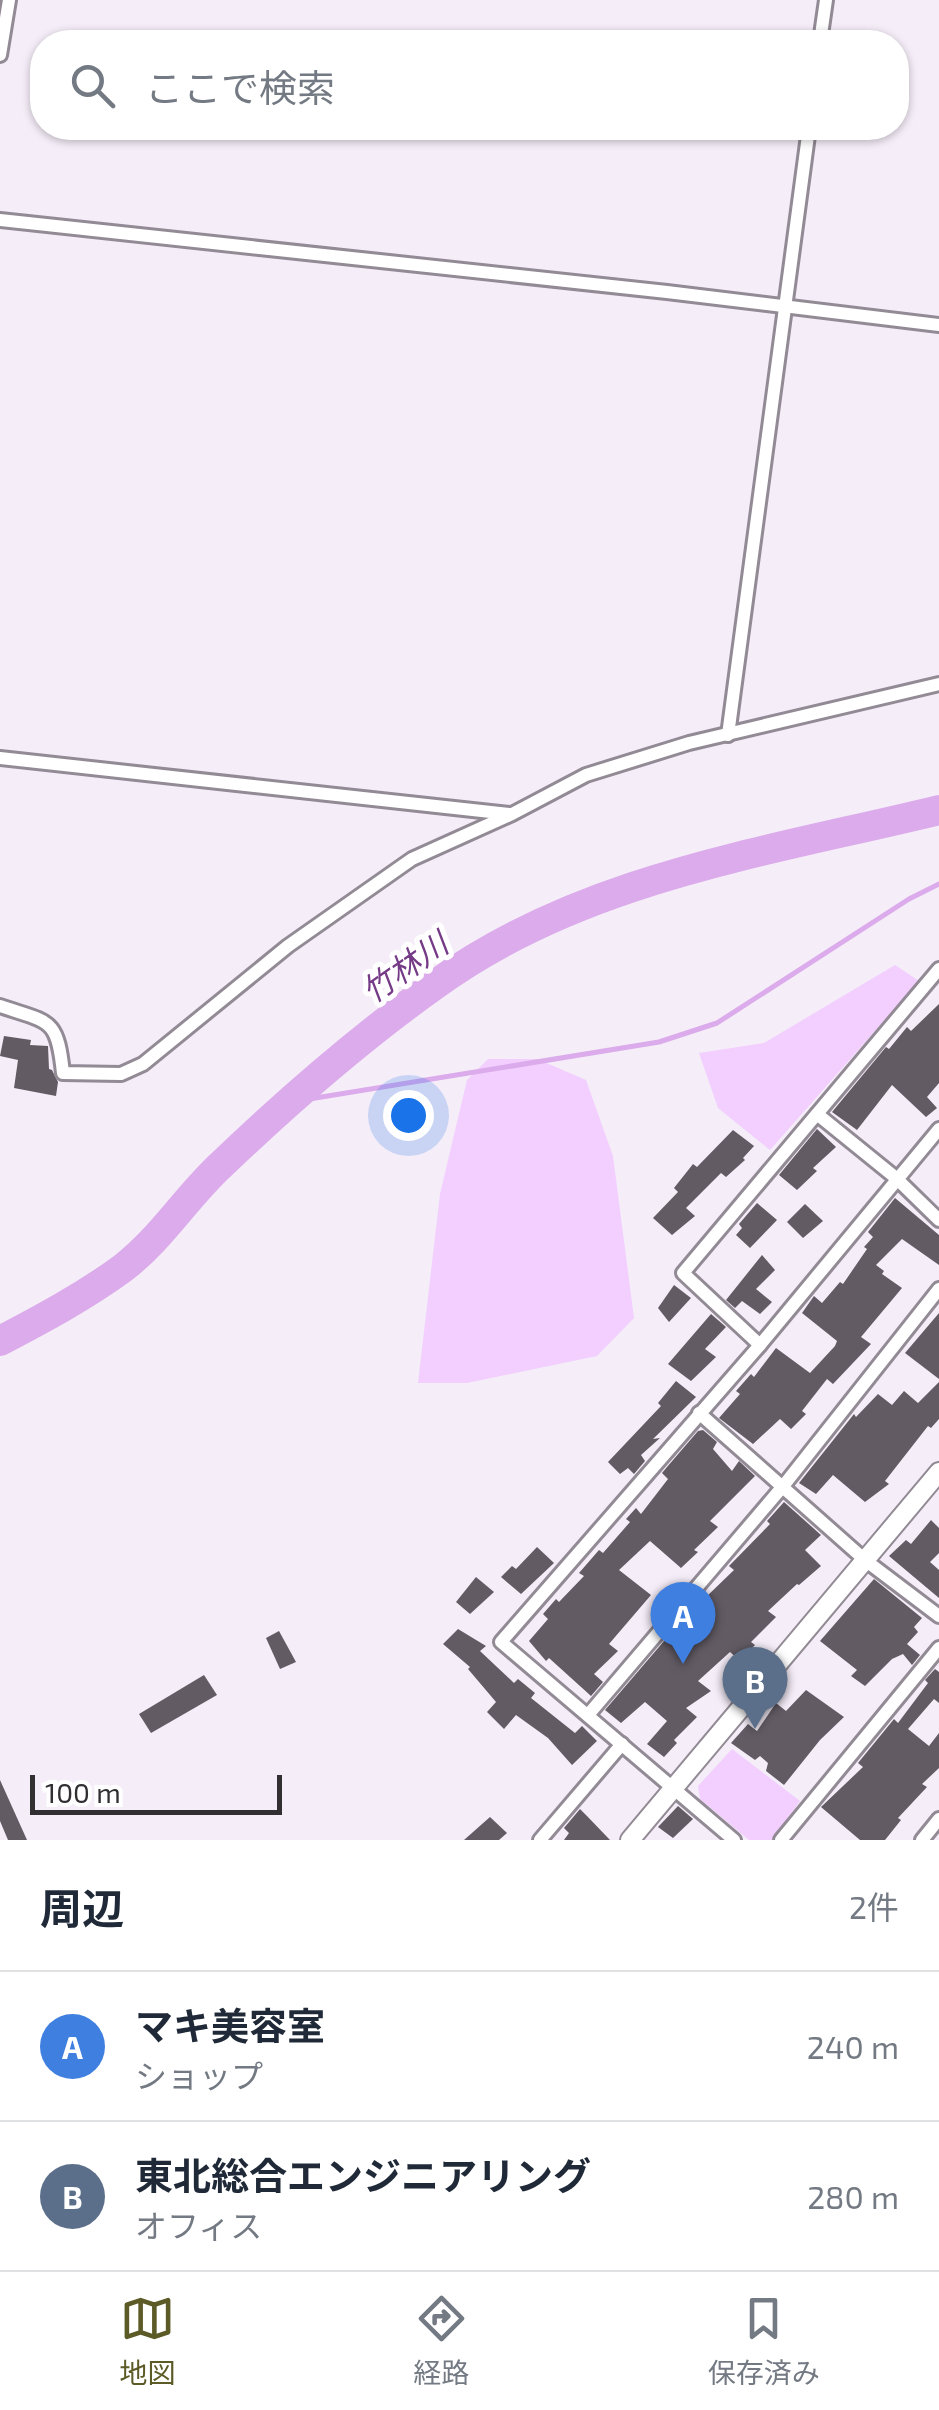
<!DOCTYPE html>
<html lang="ja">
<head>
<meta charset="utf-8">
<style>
  :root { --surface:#fff; --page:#f6f6f7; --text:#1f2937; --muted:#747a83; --line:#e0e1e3; --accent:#5c5a27 }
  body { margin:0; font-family:"Exo 2","Noto Sans JP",sans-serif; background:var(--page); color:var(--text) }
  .scale { position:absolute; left:30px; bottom:25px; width:252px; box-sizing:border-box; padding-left:10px; border:5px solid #322f33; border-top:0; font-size:28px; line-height:35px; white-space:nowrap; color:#322f33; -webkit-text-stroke:8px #fff; paint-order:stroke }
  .you { position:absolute; left:408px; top:1115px; width:35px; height:35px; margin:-25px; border:8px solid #fff; border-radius:50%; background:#1a73e8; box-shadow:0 0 0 15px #1a73e833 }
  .badge { display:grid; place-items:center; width:65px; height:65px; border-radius:50%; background:var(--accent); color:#fff; font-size:32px; font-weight:700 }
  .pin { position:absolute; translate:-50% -82px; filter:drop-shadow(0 2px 5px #0008) }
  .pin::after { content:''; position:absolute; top:52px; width:35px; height:30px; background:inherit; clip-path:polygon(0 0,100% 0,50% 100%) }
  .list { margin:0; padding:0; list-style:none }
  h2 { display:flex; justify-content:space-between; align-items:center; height:130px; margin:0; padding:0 40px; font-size:42px }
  h2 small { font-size:32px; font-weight:400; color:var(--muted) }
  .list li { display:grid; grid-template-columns:65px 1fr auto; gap:30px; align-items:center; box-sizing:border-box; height:150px; padding:0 40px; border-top:2px solid var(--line) }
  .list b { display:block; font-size:38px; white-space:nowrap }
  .list p { margin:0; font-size:32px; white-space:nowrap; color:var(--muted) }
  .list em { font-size:32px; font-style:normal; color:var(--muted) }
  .icon { flex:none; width:55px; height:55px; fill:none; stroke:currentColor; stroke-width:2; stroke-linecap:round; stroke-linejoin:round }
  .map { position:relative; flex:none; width:939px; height:1840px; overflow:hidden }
  .search { position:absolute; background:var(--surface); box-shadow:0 2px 8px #0004; left:30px; right:30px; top:30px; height:110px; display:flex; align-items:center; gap:25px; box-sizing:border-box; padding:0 35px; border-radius:40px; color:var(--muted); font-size:38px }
  .sheet { height:430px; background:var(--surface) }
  nav { display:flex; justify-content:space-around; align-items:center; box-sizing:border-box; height:140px; border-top:2px solid var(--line); background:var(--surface); font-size:28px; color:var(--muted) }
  nav a { display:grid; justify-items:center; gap:5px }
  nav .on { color:var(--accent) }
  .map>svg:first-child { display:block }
</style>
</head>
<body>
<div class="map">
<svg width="939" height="1840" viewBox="0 0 939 1840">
  <rect width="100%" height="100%" fill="#f5edf8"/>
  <g fill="#f2cffe">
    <polygon points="895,965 919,981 770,1150 718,1108 699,1053 764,1043"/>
    <polygon points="488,1059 537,1059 586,1080 613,1156 634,1318 597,1356 467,1383 418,1383 440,1194 467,1080"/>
    <polygon points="732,1749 800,1801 772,1840 749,1840 700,1799 698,1786"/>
  </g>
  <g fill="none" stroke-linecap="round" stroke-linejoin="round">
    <polyline stroke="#dbabeb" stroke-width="5" points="291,1102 659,1042 717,1023 909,899 939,884"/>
    <path stroke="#dbabeb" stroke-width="30" d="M 0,1341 C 42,1319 85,1296 123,1268 C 162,1238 186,1197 222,1164 C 289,1100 360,1038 436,984 C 582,878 767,852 939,810"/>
  </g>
  <g fill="#625b64">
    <polygon points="939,1004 939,1083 927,1097 937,1108 926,1117 892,1085 857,1130 832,1112 886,1047 889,1049 907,1027 911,1031"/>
    <polygon points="4,1036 31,1040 30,1045 48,1046 49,1069 52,1070 58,1082 56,1096 14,1088 18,1060 0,1056"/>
    <polygon points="817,1129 836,1147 813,1168 817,1171 797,1190 779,1175"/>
    <polygon points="733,1130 754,1146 743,1158 745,1160 726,1177 721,1173 686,1208 695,1216 672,1235 653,1218 678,1192 674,1188 693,1164 697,1167"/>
    <polygon points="895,1198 939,1235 939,1265 902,1239 876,1265 884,1271 882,1274 902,1288 861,1337 871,1344 833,1384 827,1379 802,1411 806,1414 791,1429 780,1419 753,1444 719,1418 740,1394 736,1391 751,1374 754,1377 776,1348 810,1373 835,1346 837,1341 802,1313 814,1296 822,1303 840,1282 843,1284 867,1249 864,1247 873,1237 868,1232"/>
    <polygon points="757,1203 777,1220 750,1248 736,1235 742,1228 739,1224"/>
    <polygon points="805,1204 823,1221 803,1238 787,1222"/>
    <polygon points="762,1255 775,1270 756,1289 772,1302 760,1314 742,1301 735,1308 726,1300"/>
    <polygon points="674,1285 691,1298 669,1322 658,1308"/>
    <polygon points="939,1313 939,1379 905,1353"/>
    <polygon points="711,1314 726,1327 705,1349 716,1357 691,1381 668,1364"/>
    <polygon points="676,1381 696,1397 653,1439 660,1438 641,1455 645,1461 634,1474 628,1468 620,1474 608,1462 661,1406 658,1403"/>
    <polygon points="939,1382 939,1419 931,1428 928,1426 885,1481 889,1484 865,1502 833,1475 816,1494 799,1483 854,1414 856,1417 878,1394 892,1405 904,1391 918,1403"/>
    <polygon points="703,1430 717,1442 713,1449 732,1471 739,1461 755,1476 710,1521 718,1527 694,1550 698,1552 681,1568 650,1541 619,1570 651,1595 609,1644 618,1651 594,1674 603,1682 591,1696 549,1658 546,1661 529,1641 548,1619 543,1614 556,1599 559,1602 584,1576 579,1573 599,1550 603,1553 630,1522 626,1519 636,1508 641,1514 668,1479 662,1473 667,1467 698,1431"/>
    <polygon points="784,1502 821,1535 805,1550 821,1566 799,1585 797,1584 768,1611 776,1617 751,1642 755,1645 740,1661 730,1652 698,1681 711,1691 686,1708 697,1717 674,1740 677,1743 664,1757 647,1744 667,1721 645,1702 621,1723 605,1710 700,1599 705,1598 734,1570 729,1566 770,1524 767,1521"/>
    <polygon points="931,1520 939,1528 939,1553 930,1562 939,1570 939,1598 889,1556 906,1540 911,1544"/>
    <polygon points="537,1547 554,1563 521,1594 501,1577 512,1566 516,1569"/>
    <polygon points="476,1577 494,1592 470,1614 456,1602"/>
    <polygon points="874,1579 922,1618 914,1627 918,1632 907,1644 920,1655 912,1665 903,1654 892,1659 865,1686 851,1676 857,1670 820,1641"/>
    <polygon points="458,1629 486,1646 480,1651 514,1683 518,1679 535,1693 531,1698 575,1733 582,1726 597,1741 572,1765 548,1738 516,1715 504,1729 487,1712 496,1702 468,1669 470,1667 443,1644"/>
    <polygon points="279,1631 296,1662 280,1669 266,1638"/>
    <polygon points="935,1669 939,1672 939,1703 934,1699 908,1729 929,1746 939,1733 939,1768 922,1784 927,1787 898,1818 901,1820 885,1840 860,1840 821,1807 863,1767 858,1763 894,1719 898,1723 928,1683 925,1680"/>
    <polygon points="204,1675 217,1695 151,1733 139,1714"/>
    <polygon points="806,1690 844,1717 820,1740 784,1785 766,1771 768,1763 760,1756 755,1760 731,1743 748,1724 757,1731 776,1703 786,1711"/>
    <polygon points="0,1780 27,1840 8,1840 0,1821"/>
    <polygon points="678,1806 693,1819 673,1838 658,1827"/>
    <polygon points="580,1809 587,1816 610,1840 564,1840 569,1833 564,1828"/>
    <polygon points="490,1817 507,1833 499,1840 464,1840"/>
  </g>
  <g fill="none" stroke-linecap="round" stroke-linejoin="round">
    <g stroke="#928a94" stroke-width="18">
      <g id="street">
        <polyline points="820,42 826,0"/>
        <polyline points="0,55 9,0"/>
        <polyline points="0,220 667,292 939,325"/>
        <polyline points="728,735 809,128"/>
        <polyline points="0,758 509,814"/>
        <path d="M 0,1006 C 50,1023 57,1017 63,1073 L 121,1074 L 143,1064 L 288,946 L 412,859 L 512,814 L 586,775 L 689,743 L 939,684"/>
        <polyline points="817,1114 896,1178 939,1220"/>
        <polyline points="760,1345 683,1273 939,969"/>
        <polyline points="699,1413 865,1560 939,1616"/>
        <polyline points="588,1715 784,1485 939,1289"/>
        <polyline points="540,1840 622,1744"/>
        <polyline points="734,1840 501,1642 760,1345 939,1129"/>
        <polyline points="781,1840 939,1648"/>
        <polyline points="922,1840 939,1819"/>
      </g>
    </g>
    <g stroke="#928a94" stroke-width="22">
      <polyline id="secondary" points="630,1840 939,1472"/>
    </g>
    <use href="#street" stroke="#fff" stroke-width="12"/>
    <use href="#secondary" stroke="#fff" stroke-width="18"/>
  </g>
  <g text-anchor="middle" stroke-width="10" stroke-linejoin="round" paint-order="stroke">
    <g font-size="32" font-style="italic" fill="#753b87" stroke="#fff">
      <text transform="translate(405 968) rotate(-35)" y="11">竹林川</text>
    </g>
  </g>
</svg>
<div class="scale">100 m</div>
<div class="you"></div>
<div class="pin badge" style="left:683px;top:1664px;background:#3f7fe0">A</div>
<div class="pin badge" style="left:755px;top:1729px;background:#5c6f8a">B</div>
<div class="search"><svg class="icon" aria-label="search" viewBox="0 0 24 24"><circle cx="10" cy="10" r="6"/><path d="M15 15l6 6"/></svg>ここで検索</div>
</div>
<section class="sheet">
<h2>周辺<small>2件</small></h2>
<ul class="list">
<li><span class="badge" style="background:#3f7fe0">A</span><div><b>マキ美容室</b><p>ショップ</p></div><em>240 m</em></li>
<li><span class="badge" style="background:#5c6f8a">B</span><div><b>東北総合エンジニアリング</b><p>オフィス</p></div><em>280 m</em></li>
</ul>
</section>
<nav>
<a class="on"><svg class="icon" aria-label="map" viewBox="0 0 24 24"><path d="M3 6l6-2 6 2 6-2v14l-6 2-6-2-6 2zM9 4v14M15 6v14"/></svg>地図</a>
<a><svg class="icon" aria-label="directions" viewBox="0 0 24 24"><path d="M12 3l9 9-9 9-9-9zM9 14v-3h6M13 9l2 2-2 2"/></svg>経路</a>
<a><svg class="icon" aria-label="saved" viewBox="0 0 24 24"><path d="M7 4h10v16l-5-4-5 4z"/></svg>保存済み</a>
</nav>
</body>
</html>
